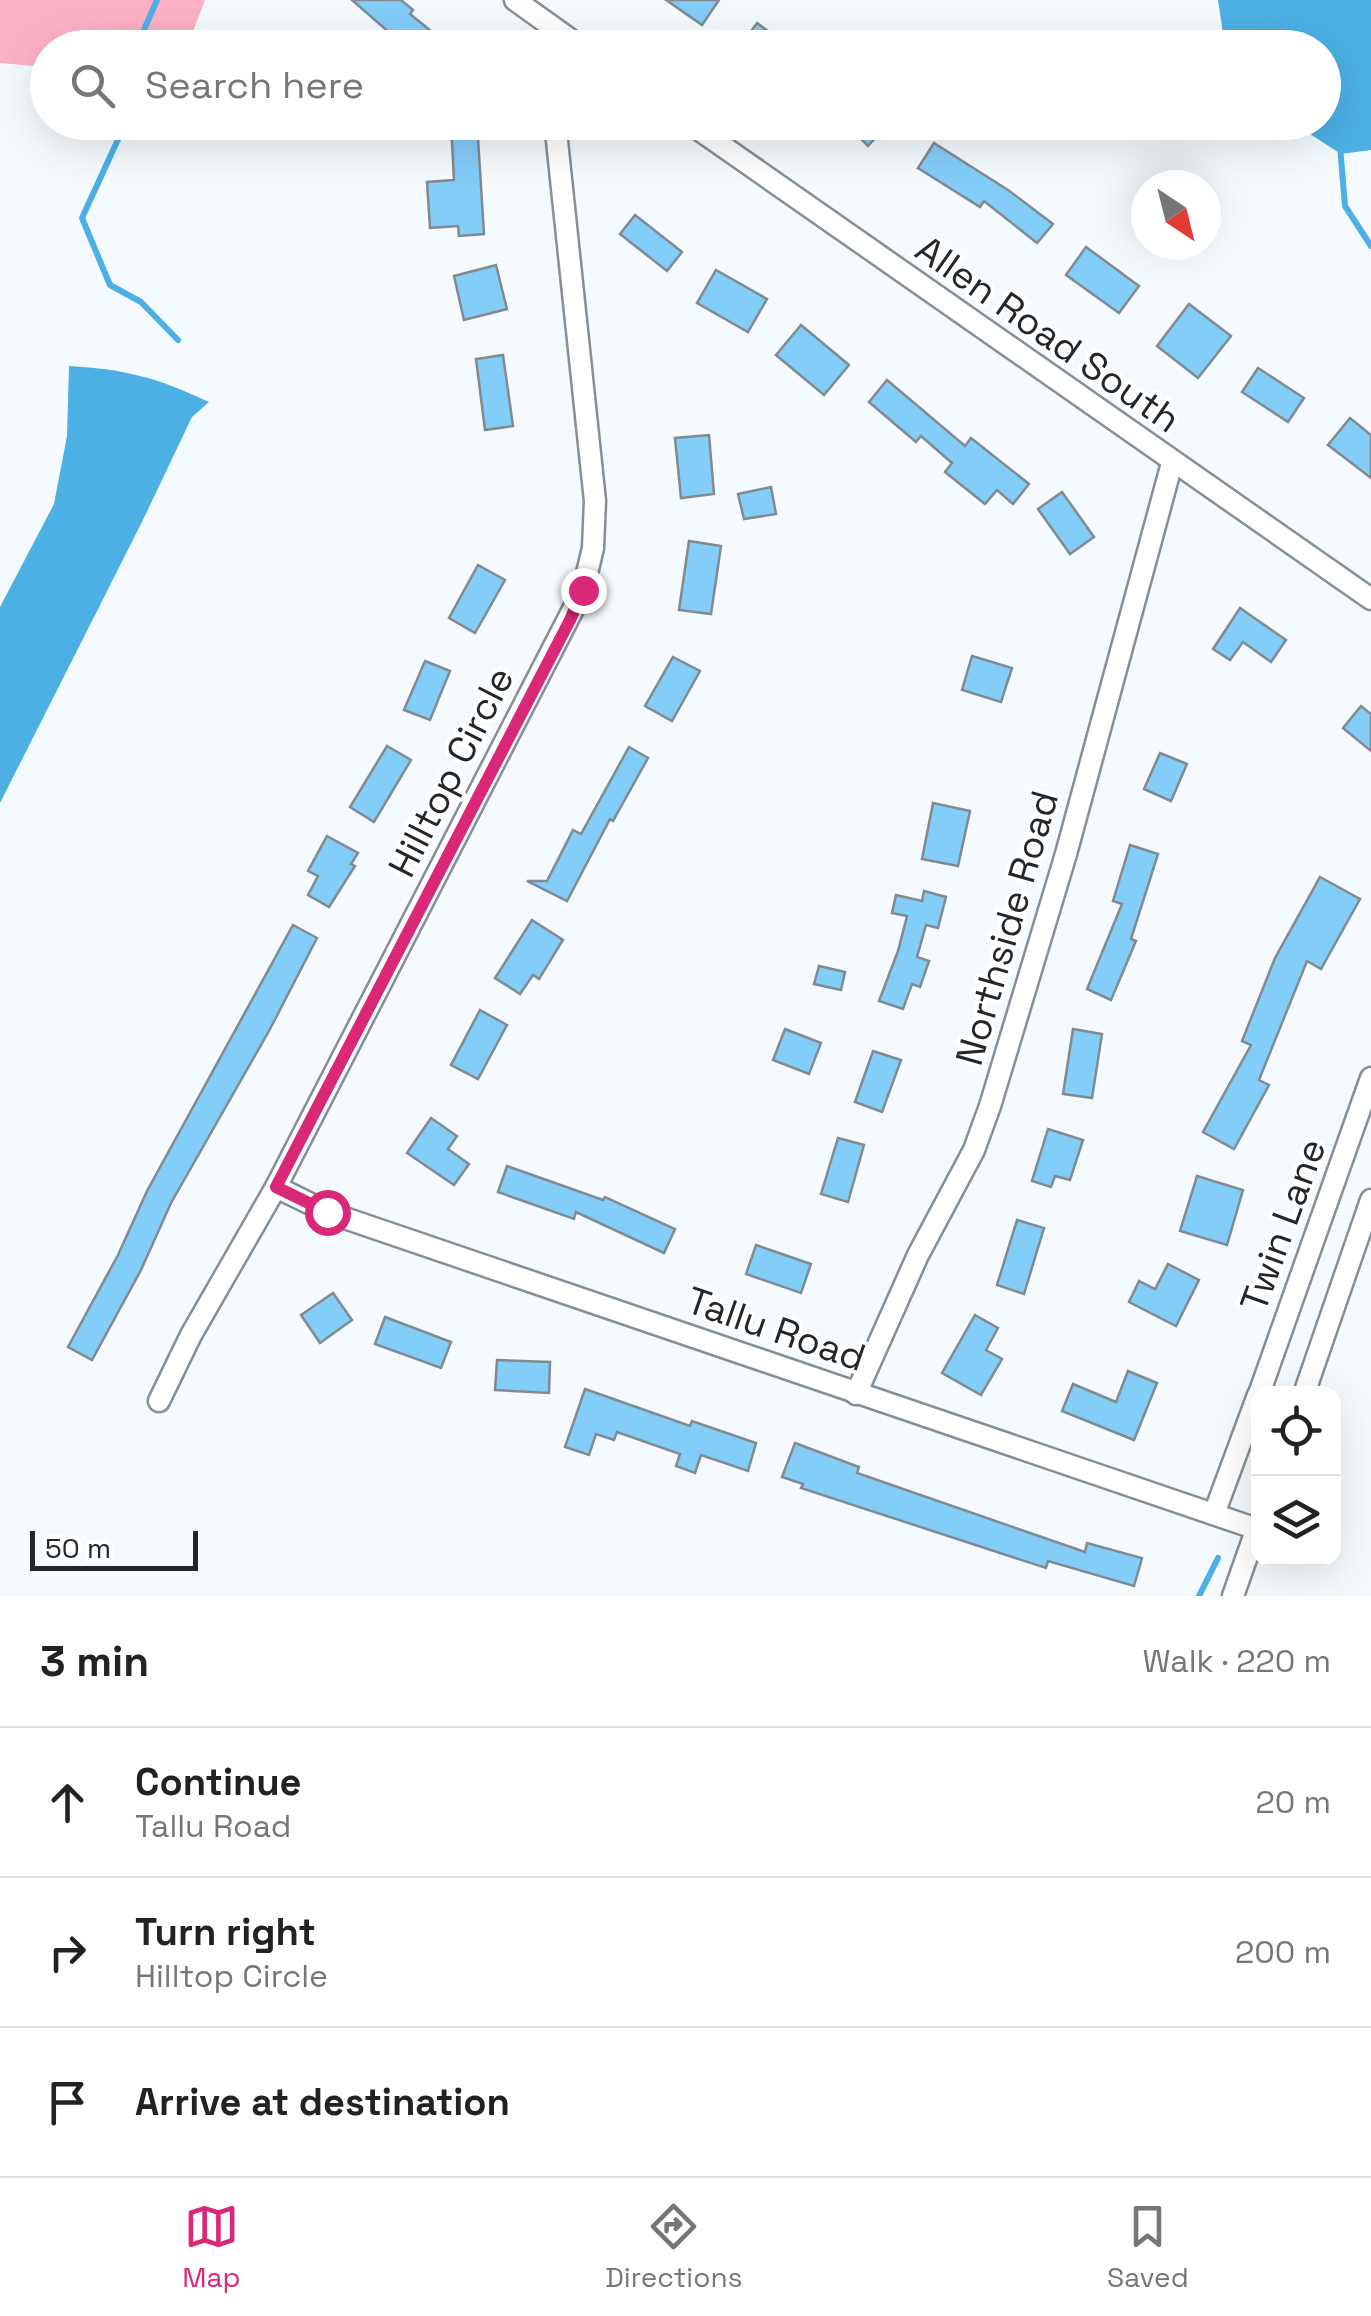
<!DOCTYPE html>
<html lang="en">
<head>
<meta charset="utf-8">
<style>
  :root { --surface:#fff; --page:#f2f2f2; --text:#222; --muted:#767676; --line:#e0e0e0; --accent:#db2777 }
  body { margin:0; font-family:"Space Grotesk",sans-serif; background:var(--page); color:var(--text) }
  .controls { position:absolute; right:30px; bottom:30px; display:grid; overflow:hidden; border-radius:20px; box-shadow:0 10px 40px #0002 }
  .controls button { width:90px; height:90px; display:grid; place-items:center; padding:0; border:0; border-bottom:2px solid var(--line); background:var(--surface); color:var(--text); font:50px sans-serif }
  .compass { position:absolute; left:1131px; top:170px; width:90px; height:90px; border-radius:50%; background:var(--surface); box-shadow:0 10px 40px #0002; rotate:145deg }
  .scale { position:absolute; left:30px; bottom:25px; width:168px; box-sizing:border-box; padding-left:10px; border:5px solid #24272a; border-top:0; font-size:28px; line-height:35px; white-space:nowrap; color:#24272a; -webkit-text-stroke:8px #fff; paint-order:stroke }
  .stop { position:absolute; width:30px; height:30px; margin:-22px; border:8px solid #db2777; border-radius:50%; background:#fff }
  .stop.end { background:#db2777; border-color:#fff; box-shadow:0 2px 10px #0008 }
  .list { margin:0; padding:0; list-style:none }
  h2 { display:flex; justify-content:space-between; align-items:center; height:130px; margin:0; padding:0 40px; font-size:42px }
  h2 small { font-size:32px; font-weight:400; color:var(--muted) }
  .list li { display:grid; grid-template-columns:65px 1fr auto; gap:30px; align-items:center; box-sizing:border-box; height:150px; padding:0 40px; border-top:2px solid var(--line) }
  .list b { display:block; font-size:38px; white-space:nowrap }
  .list p { margin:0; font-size:32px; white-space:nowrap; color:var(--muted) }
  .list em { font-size:32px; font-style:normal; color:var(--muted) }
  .icon { flex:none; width:55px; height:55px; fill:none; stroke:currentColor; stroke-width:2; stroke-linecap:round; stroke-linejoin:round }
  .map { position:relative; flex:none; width:1371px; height:1596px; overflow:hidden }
  .search { position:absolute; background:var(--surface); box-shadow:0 10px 40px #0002; left:30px; right:30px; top:30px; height:110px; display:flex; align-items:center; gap:25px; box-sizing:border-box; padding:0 35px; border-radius:55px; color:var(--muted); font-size:38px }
  .sheet { height:580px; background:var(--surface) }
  nav { display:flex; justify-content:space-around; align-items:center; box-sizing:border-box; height:140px; border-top:2px solid var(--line); background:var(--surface); font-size:28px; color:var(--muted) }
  nav a { display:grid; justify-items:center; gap:5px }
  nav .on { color:var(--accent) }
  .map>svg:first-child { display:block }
</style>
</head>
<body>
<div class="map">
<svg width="1371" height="1596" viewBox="0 0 1371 1596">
  <rect width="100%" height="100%" fill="#f4fafe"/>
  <polygon fill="#fdb1c5" points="0,0 205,0 187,47 48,48 47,67 0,63"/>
  <g fill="#4db0e5">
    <polygon points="1218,0 1371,0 1371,150 1341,154 1293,123 1324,122 1324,48 1230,47 1223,33"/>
    <path d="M 69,366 C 125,369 158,378 209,402 L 192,417 L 142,522 L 0,803 L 0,607 L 54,504 L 67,436 Z"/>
  </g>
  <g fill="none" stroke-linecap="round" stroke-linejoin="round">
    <g stroke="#4db0e5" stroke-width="6">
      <polyline points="136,48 157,0"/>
      <polyline points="126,122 82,218 110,285 141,302 178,340"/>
      <polyline points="1340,146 1345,206 1371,246"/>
      <polyline points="1199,1596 1218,1558"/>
    </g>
  </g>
  <g fill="#83cdf9" stroke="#808a90" stroke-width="2.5">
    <polygon points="352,0 401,0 413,10 410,14 452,48 407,48"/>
    <polygon points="666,0 719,0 702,25"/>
    <polygon points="757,23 791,48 739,48"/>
    <polygon points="451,122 477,122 484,234 459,236 458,226 430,228 427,182 454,180"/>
    <polygon points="844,122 890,122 868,146"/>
    <polygon points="934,143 1008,190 1053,224 1037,243 984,201 980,207 918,168"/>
    <polygon points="635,215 682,252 667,271 620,234"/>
    <polygon points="1086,247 1139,286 1119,313 1066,275"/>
    <polygon points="496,265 507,309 464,320 454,276"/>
    <polygon points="716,270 767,299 748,332 697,303"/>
    <polygon points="1189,304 1231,336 1198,378 1157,346"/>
    <polygon points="801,325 849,365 824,395 776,355"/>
    <polygon points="503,355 513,426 485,430 476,359"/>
    <polygon points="1258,368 1304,398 1288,422 1242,392"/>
    <polygon points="887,380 965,446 971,438 1029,484 1013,504 997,490 985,504 945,472 952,463 921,436 916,442 869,402"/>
    <polygon points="1350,418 1371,435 1371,478 1328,445"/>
    <polygon points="709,435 714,494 681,498 675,438"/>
    <polygon points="771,487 776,514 744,519 738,494"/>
    <polygon points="1062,492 1094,537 1070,554 1038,509"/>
    <polygon points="689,541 721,546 711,614 679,610"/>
    <polygon points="478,565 505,580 475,633 449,618"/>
    <polygon points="1240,608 1286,640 1271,662 1243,642 1230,660 1213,649"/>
    <polygon points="972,656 1012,668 1001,702 962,690"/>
    <polygon points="673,657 700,671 672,721 645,706"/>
    <polygon points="425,661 450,671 430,720 404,710"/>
    <polygon points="1361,706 1371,714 1371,751 1343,728"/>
    <polygon points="387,746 411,760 374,822 350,807"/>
    <polygon points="629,747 648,758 613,821 610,819 567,901 527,881 547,881 573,830 581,834"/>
    <polygon points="1160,753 1187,764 1171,801 1144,789"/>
    <polygon points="933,803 970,811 958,866 922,859"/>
    <polygon points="327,836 358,853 351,864 355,866 329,907 308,895 318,876 308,871"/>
    <polygon points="1130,845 1158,854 1131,939 1136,941 1111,1000 1087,989 1122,904 1113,901"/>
    <polygon points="1320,877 1360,899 1321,969 1307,961 1259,1080 1269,1085 1234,1149 1203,1132 1251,1045 1242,1041 1275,958"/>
    <polygon points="924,891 946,897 938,928 926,925 917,957 929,961 920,987 912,984 903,1009 879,1001 898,951 907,916 892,913 896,895 922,901"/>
    <polygon points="532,920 563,940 539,979 533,975 520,994 495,978"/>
    <polygon points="293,925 317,938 269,1031 171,1203 141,1270 92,1360 68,1347 118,1255 147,1191"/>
    <polygon points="819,966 845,972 841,990 814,984"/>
    <polygon points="480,1010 507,1025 478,1079 451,1065"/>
    <polygon points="785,1029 821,1043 809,1074 773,1060"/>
    <polygon points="1073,1029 1102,1034 1092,1098 1063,1094"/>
    <polygon points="873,1051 901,1060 882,1112 855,1102"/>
    <polygon points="431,1118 457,1136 448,1149 469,1164 454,1185 407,1153"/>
    <polygon points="1048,1129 1083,1140 1070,1180 1055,1176 1051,1187 1032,1181"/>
    <polygon points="838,1138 864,1145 848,1202 821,1194"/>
    <polygon points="507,1166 603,1200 605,1197 675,1229 664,1253 576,1212 574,1219 498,1192"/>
    <polygon points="1197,1176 1243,1190 1227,1245 1180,1231"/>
    <polygon points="1017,1220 1044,1228 1024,1294 997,1285"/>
    <polygon points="756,1245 811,1264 801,1293 746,1274"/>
    <polygon points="1168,1264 1199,1280 1176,1326 1129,1302 1139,1281 1155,1289"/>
    <polygon points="333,1293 352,1320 320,1343 301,1315"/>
    <polygon points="975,1315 998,1328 986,1350 1002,1359 981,1395 942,1373"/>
    <polygon points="385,1317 451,1342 441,1368 375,1344"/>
    <polygon points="497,1360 550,1362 549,1393 495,1390"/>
    <polygon points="1128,1371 1157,1383 1134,1440 1062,1411 1073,1384 1116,1402"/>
    <polygon points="585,1389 690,1426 692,1421 756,1443 748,1471 701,1455 695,1473 676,1466 680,1454 617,1432 614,1440 596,1434 589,1455 565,1447"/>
    <polygon points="795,1443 859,1467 857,1473 1085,1552 1087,1543 1142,1558 1134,1586 1048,1561 1046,1568 801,1488 803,1484 782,1477"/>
  </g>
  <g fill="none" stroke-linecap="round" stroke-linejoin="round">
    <g stroke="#868f95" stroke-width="25">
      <g id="minor">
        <polyline points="515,0 582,48"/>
        <polyline points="688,122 1371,599"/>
        <polyline points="276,1187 327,1212 1257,1529"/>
        <polyline points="856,1394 918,1255 974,1150 990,1106 1066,854 1172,463"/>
        <polyline points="1259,1394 1371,1078"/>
        <polyline points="1304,1394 1371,1200"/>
        <polyline points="159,1401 191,1335 276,1187 583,590 593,548 595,501 555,122"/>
        <polyline points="1214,1514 1258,1395"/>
        <polyline points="1233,1596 1258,1525"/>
      </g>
    </g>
    <use href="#minor" stroke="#fff" stroke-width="20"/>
  </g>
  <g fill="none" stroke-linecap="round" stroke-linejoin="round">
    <polyline stroke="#db2777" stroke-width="12" points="327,1212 276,1187 570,620 583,590"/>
  </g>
  <g text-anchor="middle" stroke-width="8" stroke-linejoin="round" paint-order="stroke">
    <g font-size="38" fill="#24272a" stroke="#fff">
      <text transform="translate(1048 334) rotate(35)" y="13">Allen Road South</text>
      <text transform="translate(451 772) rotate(-63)" y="13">Hilltop Circle</text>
      <text transform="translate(1007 928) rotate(-74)" y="13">Northside Road</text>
      <text transform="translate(1283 1225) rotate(-70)" y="13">Twin Lane</text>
      <text transform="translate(776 1329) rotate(19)" y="13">Tallu Road</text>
    </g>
  </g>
</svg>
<div class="controls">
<button><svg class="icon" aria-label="locate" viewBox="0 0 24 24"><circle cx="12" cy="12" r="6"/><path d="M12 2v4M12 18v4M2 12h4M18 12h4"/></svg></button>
<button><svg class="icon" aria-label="layers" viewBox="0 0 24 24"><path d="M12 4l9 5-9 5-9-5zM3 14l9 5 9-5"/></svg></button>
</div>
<svg class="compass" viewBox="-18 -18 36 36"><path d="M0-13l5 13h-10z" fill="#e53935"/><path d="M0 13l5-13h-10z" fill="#767676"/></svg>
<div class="scale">50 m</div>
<div class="stop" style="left:327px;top:1212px"></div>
<div class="stop end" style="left:583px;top:590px"></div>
<div class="search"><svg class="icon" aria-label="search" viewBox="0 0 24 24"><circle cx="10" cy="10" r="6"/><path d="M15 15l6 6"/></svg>Search here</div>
</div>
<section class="sheet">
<h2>3 min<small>Walk · 220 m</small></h2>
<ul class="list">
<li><svg class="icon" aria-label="ahead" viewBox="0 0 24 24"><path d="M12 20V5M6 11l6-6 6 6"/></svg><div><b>Continue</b><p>Tallu Road</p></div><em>20 m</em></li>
<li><svg class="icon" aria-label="right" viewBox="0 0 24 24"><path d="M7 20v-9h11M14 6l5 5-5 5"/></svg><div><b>Turn right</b><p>Hilltop Circle</p></div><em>200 m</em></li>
<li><svg class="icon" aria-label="arrive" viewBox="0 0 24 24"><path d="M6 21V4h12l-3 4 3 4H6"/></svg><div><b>Arrive at destination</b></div></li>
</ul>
</section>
<nav>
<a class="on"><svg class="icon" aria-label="map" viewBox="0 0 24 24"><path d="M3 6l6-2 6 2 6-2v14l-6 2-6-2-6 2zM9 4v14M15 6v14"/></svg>Map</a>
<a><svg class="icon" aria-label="directions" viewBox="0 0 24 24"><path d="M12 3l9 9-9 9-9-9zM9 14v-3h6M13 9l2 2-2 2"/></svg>Directions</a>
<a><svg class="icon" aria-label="saved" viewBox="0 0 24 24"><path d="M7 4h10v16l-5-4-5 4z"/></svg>Saved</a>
</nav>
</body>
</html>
